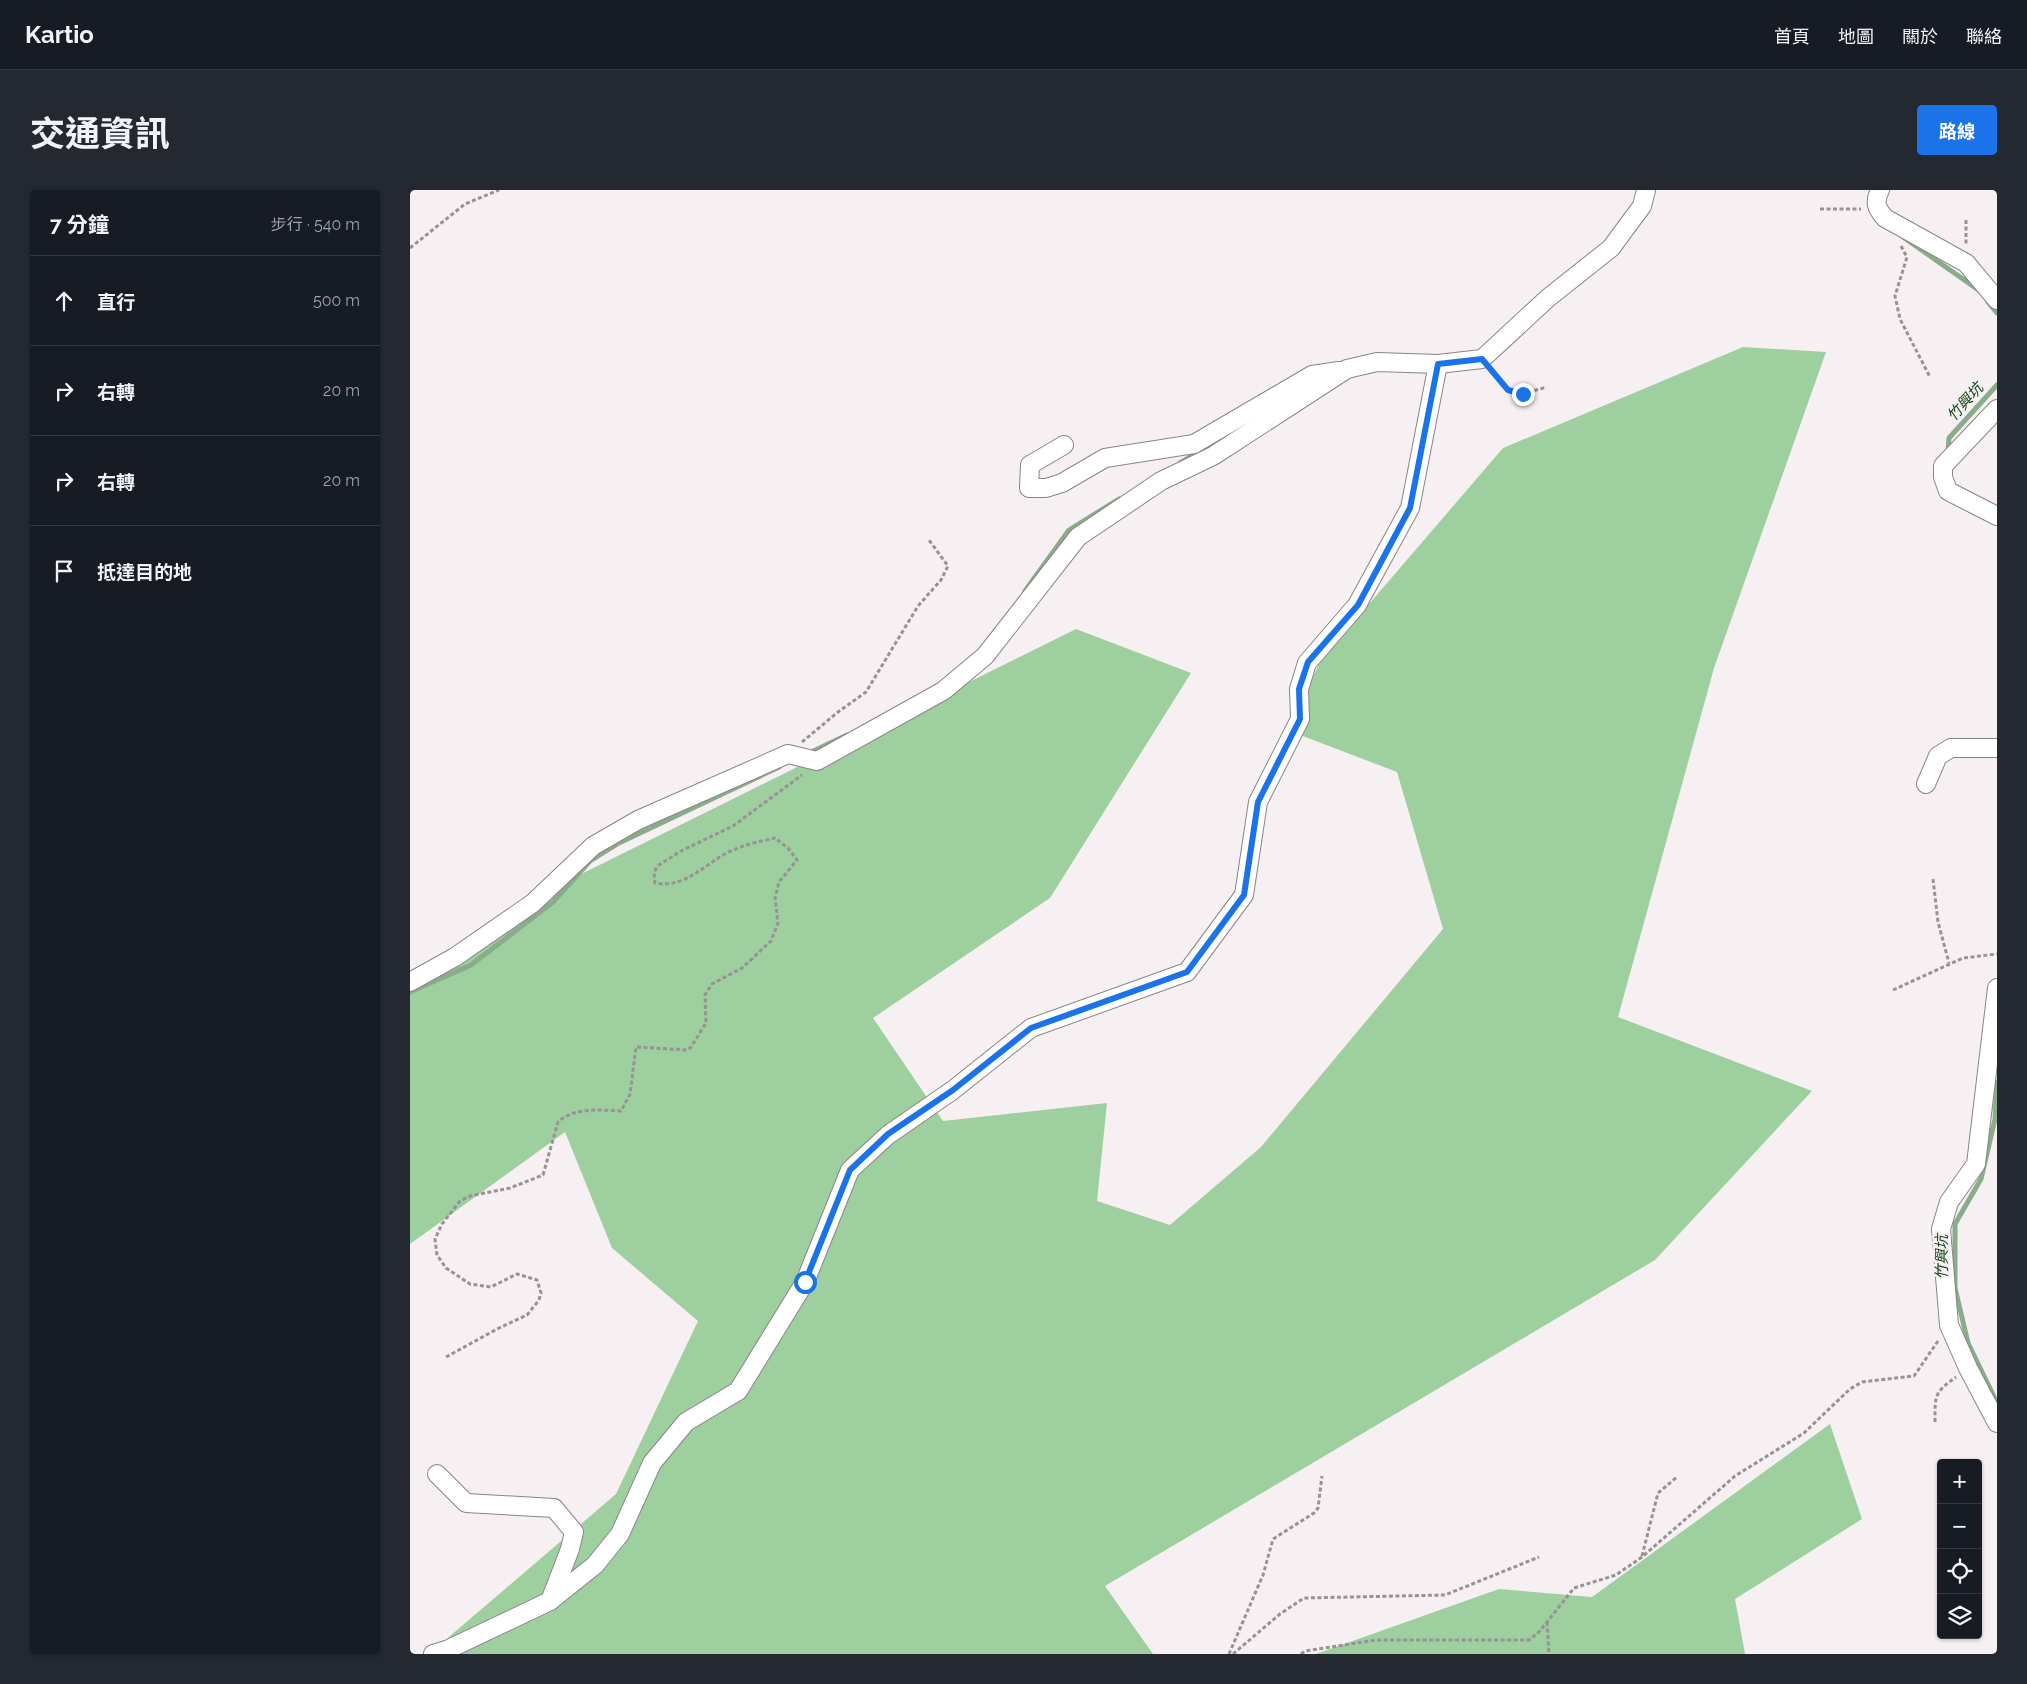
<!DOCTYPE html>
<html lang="zh-TW">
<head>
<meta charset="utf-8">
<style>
  :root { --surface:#171b24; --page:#242831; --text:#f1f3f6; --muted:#9ea1a6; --line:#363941; --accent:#1a73e8 }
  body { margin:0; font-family:Raleway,"Noto Sans TC",sans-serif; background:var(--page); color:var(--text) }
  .controls { position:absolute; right:15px; bottom:15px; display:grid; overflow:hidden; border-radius:5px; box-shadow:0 1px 4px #0004 }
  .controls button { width:45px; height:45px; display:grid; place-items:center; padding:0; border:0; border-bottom:1px solid var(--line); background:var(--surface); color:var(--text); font:25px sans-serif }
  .stop { position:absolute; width:15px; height:15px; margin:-11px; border:4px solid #1a73e8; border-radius:50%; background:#fff }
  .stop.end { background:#1a73e8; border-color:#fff; box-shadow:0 1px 5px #0008 }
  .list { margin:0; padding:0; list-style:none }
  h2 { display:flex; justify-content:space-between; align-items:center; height:65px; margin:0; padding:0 20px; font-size:21px }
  h2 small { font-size:16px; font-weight:400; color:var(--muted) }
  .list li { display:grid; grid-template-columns:32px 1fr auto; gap:15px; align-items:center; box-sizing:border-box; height:90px; padding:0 20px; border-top:1px solid var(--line) }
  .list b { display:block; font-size:19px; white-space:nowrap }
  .list em { font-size:16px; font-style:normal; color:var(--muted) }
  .icon { flex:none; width:28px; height:28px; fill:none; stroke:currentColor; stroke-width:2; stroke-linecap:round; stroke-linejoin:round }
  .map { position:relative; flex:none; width:1587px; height:1464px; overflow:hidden; border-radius:5px }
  header { display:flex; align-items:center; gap:30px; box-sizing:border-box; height:70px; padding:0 25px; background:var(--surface); border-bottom:1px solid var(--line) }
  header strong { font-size:24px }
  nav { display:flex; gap:28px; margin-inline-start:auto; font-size:18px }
  .intro { display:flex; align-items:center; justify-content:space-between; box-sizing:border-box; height:120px; padding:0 30px }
  h1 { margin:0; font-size:35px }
  .button { padding:12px 22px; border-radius:5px; background:var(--accent); color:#fff; font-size:18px; font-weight:700 }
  main { display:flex; gap:30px; padding:0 30px }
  aside { flex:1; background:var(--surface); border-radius:5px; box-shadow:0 1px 4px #0004 }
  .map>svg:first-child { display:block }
</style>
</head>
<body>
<header>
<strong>Kartio</strong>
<nav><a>首頁</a><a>地圖</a><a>關於</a><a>聯絡</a></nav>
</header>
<div class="intro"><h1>交通資訊</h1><a class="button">路線</a></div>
<main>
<aside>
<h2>7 分鐘<small>步行 · 540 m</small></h2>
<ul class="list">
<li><svg class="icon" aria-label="ahead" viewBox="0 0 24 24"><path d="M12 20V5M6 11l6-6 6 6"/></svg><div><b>直行</b></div><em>500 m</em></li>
<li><svg class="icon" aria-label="right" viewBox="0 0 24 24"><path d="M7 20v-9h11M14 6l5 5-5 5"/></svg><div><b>右轉</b></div><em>20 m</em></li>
<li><svg class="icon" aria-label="right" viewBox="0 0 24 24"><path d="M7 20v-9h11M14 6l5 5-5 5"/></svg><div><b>右轉</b></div><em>20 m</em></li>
<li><svg class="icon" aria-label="arrive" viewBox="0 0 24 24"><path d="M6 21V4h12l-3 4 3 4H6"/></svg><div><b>抵達目的地</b></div></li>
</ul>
</aside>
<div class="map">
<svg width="1587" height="1464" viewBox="0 0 1587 1464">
  <rect width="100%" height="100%" fill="#f7f0f2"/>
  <g fill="#9dcf9f">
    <polygon points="1333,157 1416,162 1304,478 1208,827 1402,901 1245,1070 695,1396 743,1464 19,1464 206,1304 288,1131 202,1058 155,942 0,1054 0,804 127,706 666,439 781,483 640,708 463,828 533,931 697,913 687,1011 760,1035 851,957 1033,739 987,582 877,540 911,470 1093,258"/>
    <polygon points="1420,1234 1452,1329 1325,1409 1335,1464 906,1464 1089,1399 1182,1407"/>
  </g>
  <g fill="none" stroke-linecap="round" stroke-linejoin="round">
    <g stroke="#89ac8a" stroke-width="5">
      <polyline points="1493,47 1570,101"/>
      <polyline points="1578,112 1587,123"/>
      <polyline points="1538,262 1539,248 1587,195"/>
      <polyline points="770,273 842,230"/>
      <polyline points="615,401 659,340 709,309"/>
      <polyline points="397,564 437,545"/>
      <polyline points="0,802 61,775 143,712 180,671 209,653 369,577"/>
      <polyline points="1587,892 1585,929 1571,989 1545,1034 1545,1098 1558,1153 1587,1213"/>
    </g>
    <g stroke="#8b8486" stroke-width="20">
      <g id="minor">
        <path d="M 1470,0 C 1464,12 1466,18 1475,28 L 1556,73 L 1587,110"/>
        <polyline points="1587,219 1533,276 1533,287 1538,301 1587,326"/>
        <polyline points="654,255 620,275 619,298 636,298 652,293 695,268 784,254 902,185 929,181"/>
        <polyline points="1516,594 1528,566 1541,558 1587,558"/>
        <polyline points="0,792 45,767 123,713 183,656 228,630 378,564 407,571 533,501 575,466 668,347 751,291 803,266 937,179 967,172 1028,174 1072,169 1138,108 1201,58 1232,16 1236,0"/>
        <polyline points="1587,798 1566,974 1539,1012 1531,1039 1539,1135 1558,1178 1587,1233"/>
        <polyline points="140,1411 185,1375 210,1344 242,1273 276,1232 328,1201 395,1092 440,980 478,945 543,900 621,838 777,782 834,705 848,612 890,529 889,499 897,473 947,415 1000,318 1028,174"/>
        <polyline points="23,1464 39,1459 140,1411 160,1359 164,1342 144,1318 56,1313 27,1284"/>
      </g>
    </g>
    <g stroke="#979294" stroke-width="3" stroke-dasharray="4 2.5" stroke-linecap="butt">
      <polyline points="1410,19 1451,19"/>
      <polyline points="1556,30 1556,55"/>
      <polyline points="1491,56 1497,67 1485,106 1490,129 1520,187"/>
      <polyline points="0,58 55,14 89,0"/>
      <path d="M 1081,181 C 1102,207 1106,206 1137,197"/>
      <polyline points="392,552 428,522 456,502 508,416 531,390 538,376 519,350"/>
      <polyline points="1523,689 1528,732 1539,773"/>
      <polyline points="1483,800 1553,768 1587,764"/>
      <path d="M 36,1167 L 89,1138 L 117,1125 L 129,1110 L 131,1103 L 127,1090 L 107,1084 L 81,1097 L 60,1094 L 36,1078 L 27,1065 L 25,1049 L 32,1034 L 50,1011 L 60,1006 L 100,998 L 133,985 L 148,932 C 164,917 190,920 211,921 L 220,904 L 226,857 L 277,860 L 281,857 L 296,833 L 295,805 L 302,794 L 332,778 L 361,751 L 368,733 L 365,708 L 369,692 L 387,670 L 378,658 L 365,648 C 352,651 336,654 323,660 C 297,671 277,699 245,693 L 244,682 L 249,675 L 271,661 L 323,636 L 392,585"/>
      <path d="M 1525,1232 C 1525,1205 1524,1203 1546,1187"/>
      <polyline points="1232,1366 1248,1303 1267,1287"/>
      <polyline points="1137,1432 1139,1464"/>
      <polyline points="819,1464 853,1385 863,1349 904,1323 908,1318 912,1286"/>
      <polyline points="823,1464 870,1424 894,1408 1035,1405 1129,1367"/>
      <polyline points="891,1464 895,1461 966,1450 1119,1450 1129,1442 1164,1398 1206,1385 1232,1367 1325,1286 1394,1243 1440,1199 1452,1192 1504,1186 1528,1151"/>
    </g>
    <use href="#minor" stroke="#fff" stroke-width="18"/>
  </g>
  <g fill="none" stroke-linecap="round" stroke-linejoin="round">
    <polyline stroke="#1a73e8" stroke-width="6" points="395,1092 440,980 478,944 543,900 621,838 777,782 834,705 848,612 890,529 889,499 898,472 948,415 1000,318 1028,174 1072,169 1098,200 1113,204"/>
  </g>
  <g text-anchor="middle" stroke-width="5" stroke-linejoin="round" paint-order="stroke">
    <g font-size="15" font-style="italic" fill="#0e4417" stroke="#f7f0f2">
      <text transform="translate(1555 212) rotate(-48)" y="5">竹興坑</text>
      <text transform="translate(1532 1067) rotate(-90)" y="5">竹興坑</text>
    </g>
  </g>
</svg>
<div class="controls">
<button>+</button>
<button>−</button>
<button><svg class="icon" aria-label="locate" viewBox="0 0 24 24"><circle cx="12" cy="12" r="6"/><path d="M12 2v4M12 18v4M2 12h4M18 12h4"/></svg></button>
<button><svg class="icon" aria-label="layers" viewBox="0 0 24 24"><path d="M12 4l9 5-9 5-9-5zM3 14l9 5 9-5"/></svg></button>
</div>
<div class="stop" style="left:395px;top:1092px"></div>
<div class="stop end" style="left:1113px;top:204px"></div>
</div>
</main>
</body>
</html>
